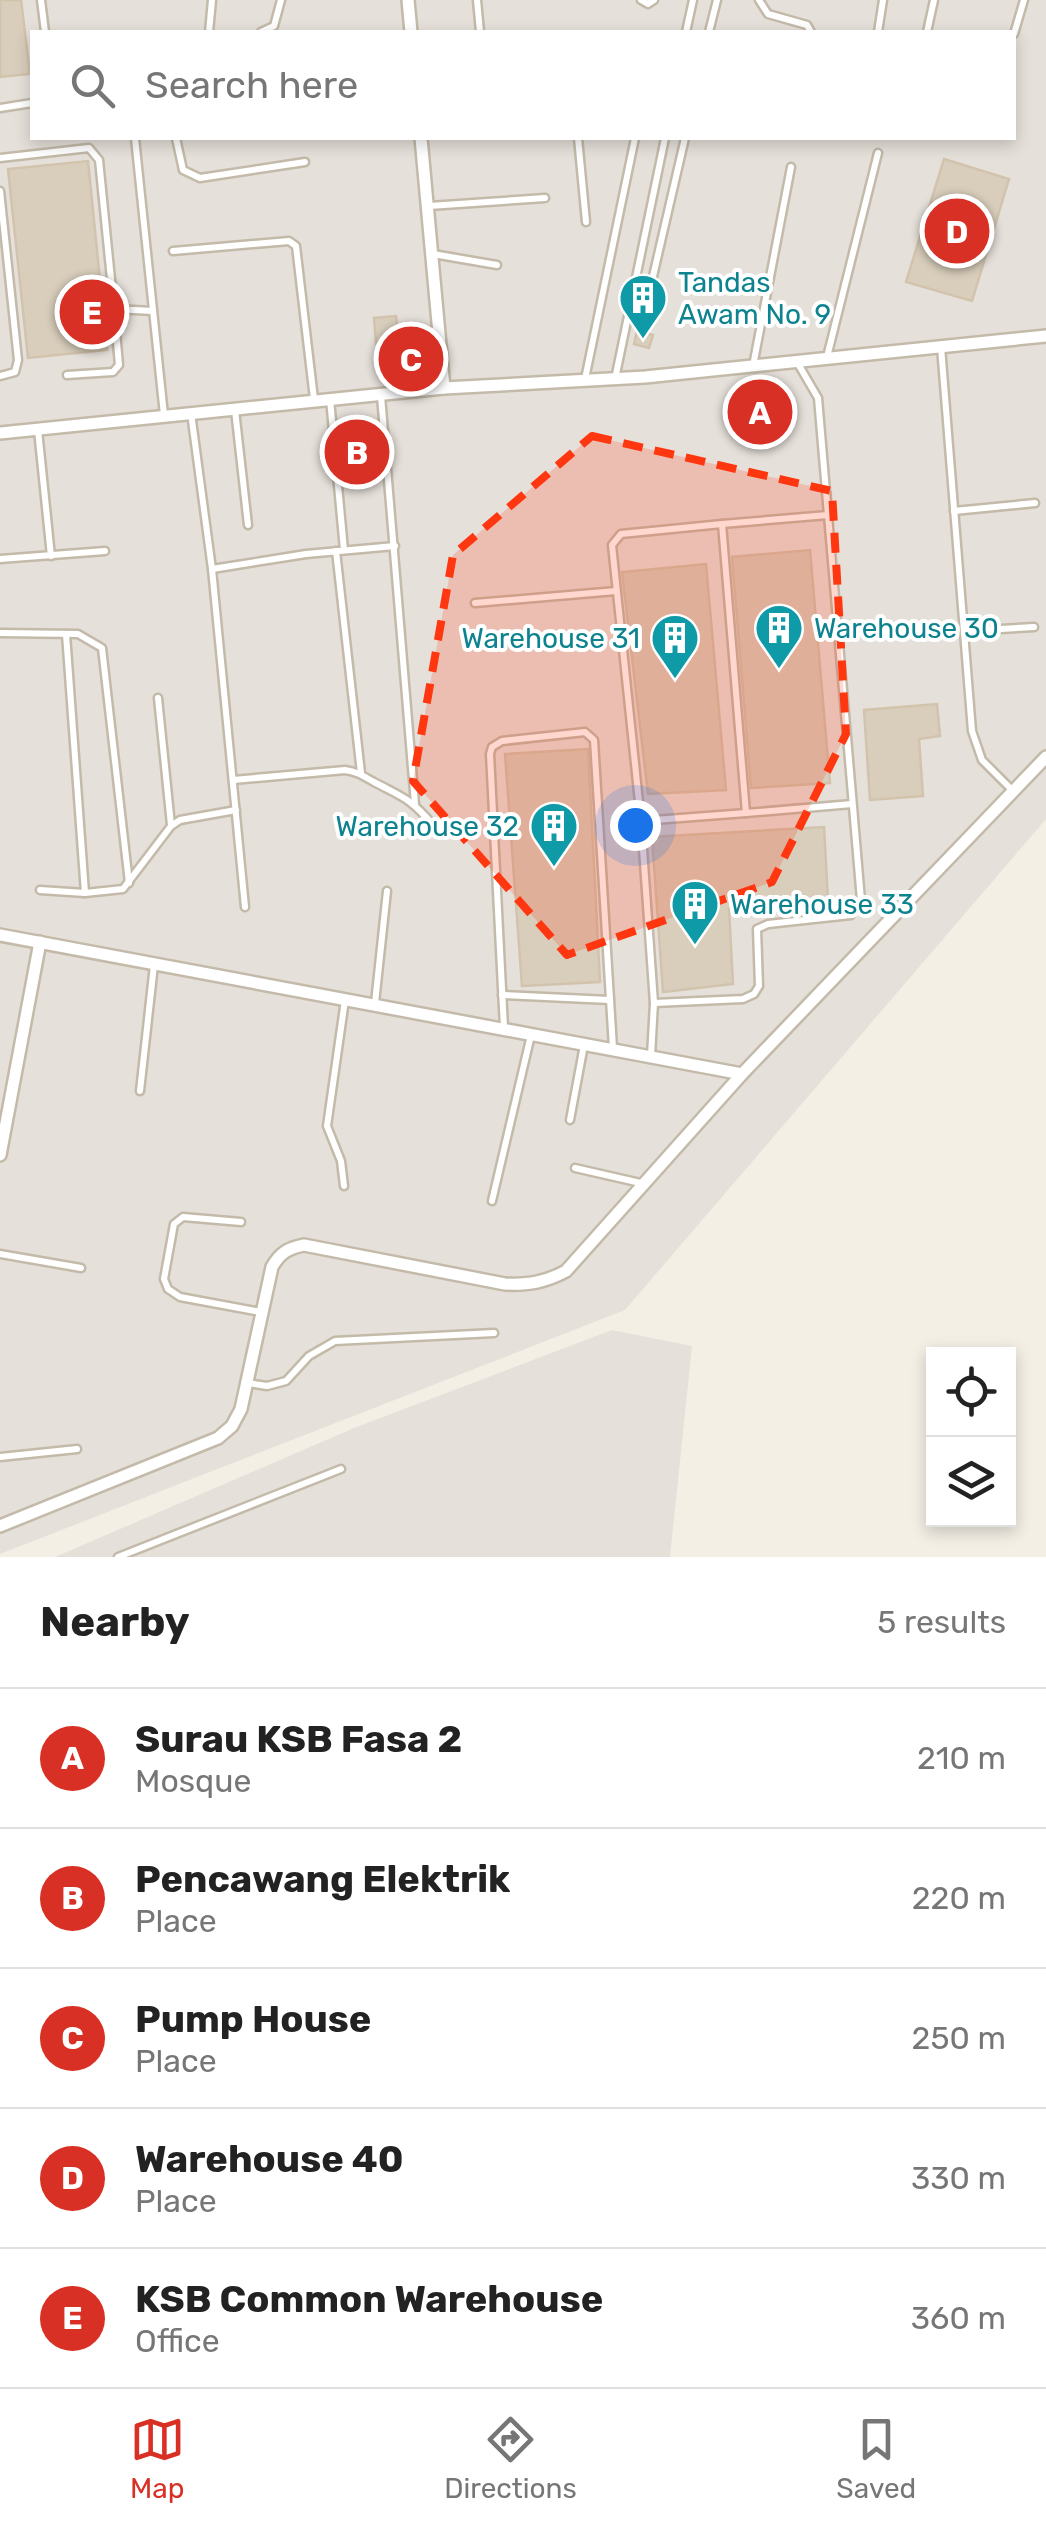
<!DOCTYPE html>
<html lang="en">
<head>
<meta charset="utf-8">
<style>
  :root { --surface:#fff; --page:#f2f2f2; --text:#222; --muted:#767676; --line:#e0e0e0; --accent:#d93025 }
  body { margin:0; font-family:Rubik,sans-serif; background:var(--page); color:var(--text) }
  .controls { position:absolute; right:30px; bottom:30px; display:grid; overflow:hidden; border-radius:0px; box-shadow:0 5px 15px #0003 }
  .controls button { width:90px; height:90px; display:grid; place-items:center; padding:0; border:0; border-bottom:2px solid var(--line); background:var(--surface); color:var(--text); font:50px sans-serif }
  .you { position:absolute; left:635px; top:825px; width:35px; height:35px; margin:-25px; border:8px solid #fff; border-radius:50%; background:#1a73e8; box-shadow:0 0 0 15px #1a73e833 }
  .badge { display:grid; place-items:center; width:65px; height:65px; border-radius:50%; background:var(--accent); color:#fff; font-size:32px; font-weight:700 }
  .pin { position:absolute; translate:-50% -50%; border:5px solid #fff; box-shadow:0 2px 10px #0006 }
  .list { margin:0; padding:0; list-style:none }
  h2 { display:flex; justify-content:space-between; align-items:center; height:130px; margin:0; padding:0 40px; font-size:42px }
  h2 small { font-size:32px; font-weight:400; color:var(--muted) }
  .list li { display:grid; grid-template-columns:65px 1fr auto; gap:30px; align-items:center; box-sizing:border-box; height:140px; padding:0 40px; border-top:2px solid var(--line) }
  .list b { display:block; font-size:38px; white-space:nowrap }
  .list p { margin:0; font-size:32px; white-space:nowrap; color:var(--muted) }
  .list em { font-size:32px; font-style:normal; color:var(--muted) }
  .icon { flex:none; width:55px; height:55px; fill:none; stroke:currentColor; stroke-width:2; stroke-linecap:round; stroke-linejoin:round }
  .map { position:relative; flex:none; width:1046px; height:1557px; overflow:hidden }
  .search { position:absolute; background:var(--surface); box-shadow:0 5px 15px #0003; left:30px; right:30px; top:30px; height:110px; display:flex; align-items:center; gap:25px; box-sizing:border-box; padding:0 35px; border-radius:0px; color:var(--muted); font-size:38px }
  .sheet { height:830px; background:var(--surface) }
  nav { display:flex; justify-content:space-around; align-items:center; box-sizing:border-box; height:140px; border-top:2px solid var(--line); background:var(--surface); font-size:28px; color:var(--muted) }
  nav a { display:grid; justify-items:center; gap:5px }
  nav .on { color:var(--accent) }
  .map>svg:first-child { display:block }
</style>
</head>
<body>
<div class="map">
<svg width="1046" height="1557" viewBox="0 0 1046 1557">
  <rect width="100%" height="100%" fill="#f4efe5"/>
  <g fill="#e6e0da" fill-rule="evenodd">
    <path d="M 0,0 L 1046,0 L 1046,819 L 625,1310 L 0,1554 ZM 32,32 L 1014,32 L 1014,138 L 32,138 Z"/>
    <polygon points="612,1330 692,1346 670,1557 55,1557 354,1428"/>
  </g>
  <g fill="#d9cebc" stroke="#d2c3ac" stroke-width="2.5">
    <polygon points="0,0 21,0 30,74 0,77"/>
    <polygon points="944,159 1009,179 972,301 906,282"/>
    <polygon points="88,161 107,350 28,358 8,169"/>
    <polygon points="396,316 399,343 376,344 374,318"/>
    <polygon points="637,331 653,335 649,348 634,344"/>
    <polygon points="418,348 419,368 404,369 403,349"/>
    <polygon points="363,440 366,462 351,464 348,442"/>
    <polygon points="810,550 830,783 751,788 732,557"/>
    <polygon points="706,564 726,790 648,794 622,572"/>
    <polygon points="937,704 940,736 919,739 923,796 870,800 864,710"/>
    <polygon points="588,749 600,982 522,986 505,754"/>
    <polygon points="824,827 828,900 729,909 733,984 663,992 652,837"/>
  </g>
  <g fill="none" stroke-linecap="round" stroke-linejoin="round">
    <g stroke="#c3baa9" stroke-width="11">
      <g id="lane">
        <polyline points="41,0 45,32"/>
        <polyline points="477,0 480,32"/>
        <polyline points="641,0 648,4 654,0"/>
        <polyline points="759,0 768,14 807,25 811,32"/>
        <polyline points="209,32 212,0"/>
        <polyline points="261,32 274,26 281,0"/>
        <polyline points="686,32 693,0"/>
        <polyline points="709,32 717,0"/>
        <polyline points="878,32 883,0"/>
        <polyline points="927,32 934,0"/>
        <polyline points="1014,34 1024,0"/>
        <polyline points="0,108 32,103"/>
        <polyline points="135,138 164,415"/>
        <polyline points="176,138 183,170 200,178 305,162"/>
        <polyline points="578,138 586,222"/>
        <polyline points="0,158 89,148 99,160 114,309 153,311"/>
        <polyline points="0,191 18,360 15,372 0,376"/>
        <polyline points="429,206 545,198"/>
        <polyline points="173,251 289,241 296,246 314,399"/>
        <polyline points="433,254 497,265"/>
        <polyline points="631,305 643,298 651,285 685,138"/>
        <polyline points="941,347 972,731 982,760 1014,792"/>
        <polyline points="827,357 878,153"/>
        <polyline points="753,366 791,167"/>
        <polyline points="67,375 113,372 119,365 114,309"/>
        <polyline points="585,379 635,138"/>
        <polyline points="615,379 665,138"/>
        <polyline points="381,396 415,804"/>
        <polyline points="330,399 344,550"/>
        <polyline points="235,410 248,525"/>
        <polyline points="191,413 212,569 245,907"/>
        <polyline points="38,430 51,556"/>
        <polyline points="954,511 1035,503"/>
        <polyline points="336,551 361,773"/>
        <polyline points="0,559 105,551"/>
        <polyline points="212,569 306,554 395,546"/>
        <polyline points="475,603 616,591"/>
        <polyline points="965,631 1034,627"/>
        <polyline points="0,633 78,634 102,648 129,883"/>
        <polyline points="66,634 85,893"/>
        <polyline points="158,698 171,825"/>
        <path d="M 233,780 L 345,770 C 358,772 363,776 374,782 C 404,798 410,798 433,825"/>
        <polyline points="746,813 852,804"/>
        <polyline points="641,821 612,545 621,534 722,524"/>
        <polyline points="40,890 85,893 123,889 171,826 180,820 236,810"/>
        <polyline points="502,995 610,1000"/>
        <polyline points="375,1003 387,891"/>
        <polyline points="654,1003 743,999 754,994 759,986 757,929 768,924 851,915 861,900 818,398 797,362"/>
        <polyline points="504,1028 490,754 492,747 502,741 585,732 594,740 613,1048"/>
        <polyline points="651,1056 654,1003 641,821 746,813 722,524 828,515"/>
        <polyline points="140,1091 154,965"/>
        <polyline points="570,1120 584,1045"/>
        <polyline points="575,1168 645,1184"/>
        <polyline points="344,1186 341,1161 327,1126 345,1000"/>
        <polyline points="492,1201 531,1035"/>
        <polyline points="241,1222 183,1217 174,1224 164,1279 168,1289 180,1297 261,1312"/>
        <polyline points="0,1254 81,1268"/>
        <polyline points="248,1383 267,1386 286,1381 309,1356 335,1341 494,1333"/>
        <polyline points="0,1457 77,1449"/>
        <polyline points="118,1557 341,1469"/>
      </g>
    </g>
    <g stroke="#c3baa9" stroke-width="16">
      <g id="street">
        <polyline points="408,0 411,32"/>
        <polyline points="421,138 444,388"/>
        <polyline points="0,433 444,388 645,377 1046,336"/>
        <polyline points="0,935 742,1074"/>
        <polyline points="0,1155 40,942"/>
        <path d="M 0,1526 L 218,1438 L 232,1426 L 241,1409 L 272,1267 C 280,1253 288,1248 304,1245 L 505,1284 C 529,1285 546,1282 566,1271 L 742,1074 L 1046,757"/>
      </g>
    </g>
    <use href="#lane" stroke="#fff" stroke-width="6"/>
    <use href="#street" stroke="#fff" stroke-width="11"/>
  </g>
  <path fill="#ff3710" fill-opacity="0.2" stroke="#ff3710" stroke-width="8" stroke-dasharray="20 12" stroke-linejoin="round" d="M 592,436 L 832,491 L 846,734 L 772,882 L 567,955 L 413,781 L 453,555 Z"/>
  <defs>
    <g id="building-pin" transform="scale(2.5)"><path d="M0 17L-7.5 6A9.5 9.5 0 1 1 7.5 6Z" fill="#0f9aa8" stroke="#fff"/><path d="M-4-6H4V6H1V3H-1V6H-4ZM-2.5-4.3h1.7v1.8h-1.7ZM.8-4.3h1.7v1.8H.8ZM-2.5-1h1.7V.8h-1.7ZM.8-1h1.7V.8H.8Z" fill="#fff"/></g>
  </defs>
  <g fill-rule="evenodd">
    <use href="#building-pin" x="643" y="298"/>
    <use href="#building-pin" x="779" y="628"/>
    <use href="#building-pin" x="675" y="638"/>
    <use href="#building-pin" x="554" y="826"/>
    <use href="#building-pin" x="695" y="904"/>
  </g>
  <g text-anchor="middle" stroke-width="8" stroke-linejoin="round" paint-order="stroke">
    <g font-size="28" fill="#0d838f" stroke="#fff" text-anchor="start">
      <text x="678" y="292">Tandas<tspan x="678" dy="32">Awam No. 9</tspan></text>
      <text x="814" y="638">Warehouse 30</text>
      <text x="640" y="648" text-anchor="end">Warehouse 31</text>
      <text x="519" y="836" text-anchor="end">Warehouse 32</text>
      <text x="730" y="914">Warehouse 33</text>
    </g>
  </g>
</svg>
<div class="controls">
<button><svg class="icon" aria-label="locate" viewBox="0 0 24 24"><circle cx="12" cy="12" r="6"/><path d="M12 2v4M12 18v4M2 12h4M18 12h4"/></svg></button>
<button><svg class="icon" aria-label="layers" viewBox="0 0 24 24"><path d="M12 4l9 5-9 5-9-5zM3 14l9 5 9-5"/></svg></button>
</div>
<div class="you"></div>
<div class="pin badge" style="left:760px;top:412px">A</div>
<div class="pin badge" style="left:357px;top:452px">B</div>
<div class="pin badge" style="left:411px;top:359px">C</div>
<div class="pin badge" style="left:957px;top:231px">D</div>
<div class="pin badge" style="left:92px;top:312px">E</div>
<div class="search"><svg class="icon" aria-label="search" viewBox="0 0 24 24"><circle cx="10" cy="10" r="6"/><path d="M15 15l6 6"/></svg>Search here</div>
</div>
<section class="sheet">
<h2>Nearby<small>5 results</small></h2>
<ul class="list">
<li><span class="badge">A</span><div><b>Surau KSB Fasa 2</b><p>Mosque</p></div><em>210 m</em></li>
<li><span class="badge">B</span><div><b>Pencawang Elektrik</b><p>Place</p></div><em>220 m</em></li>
<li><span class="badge">C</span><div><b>Pump House</b><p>Place</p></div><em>250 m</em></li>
<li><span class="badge">D</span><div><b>Warehouse 40</b><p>Place</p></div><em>330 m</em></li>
<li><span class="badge">E</span><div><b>KSB Common Warehouse</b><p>Office</p></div><em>360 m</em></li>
</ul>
</section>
<nav>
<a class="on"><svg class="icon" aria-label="map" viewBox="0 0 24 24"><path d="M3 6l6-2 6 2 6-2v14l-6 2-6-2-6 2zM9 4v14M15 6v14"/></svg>Map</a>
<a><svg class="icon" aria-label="directions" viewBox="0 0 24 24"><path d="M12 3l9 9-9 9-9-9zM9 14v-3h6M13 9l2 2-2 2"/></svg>Directions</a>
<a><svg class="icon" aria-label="saved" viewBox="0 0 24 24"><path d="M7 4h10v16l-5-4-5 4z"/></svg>Saved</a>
</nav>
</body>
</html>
